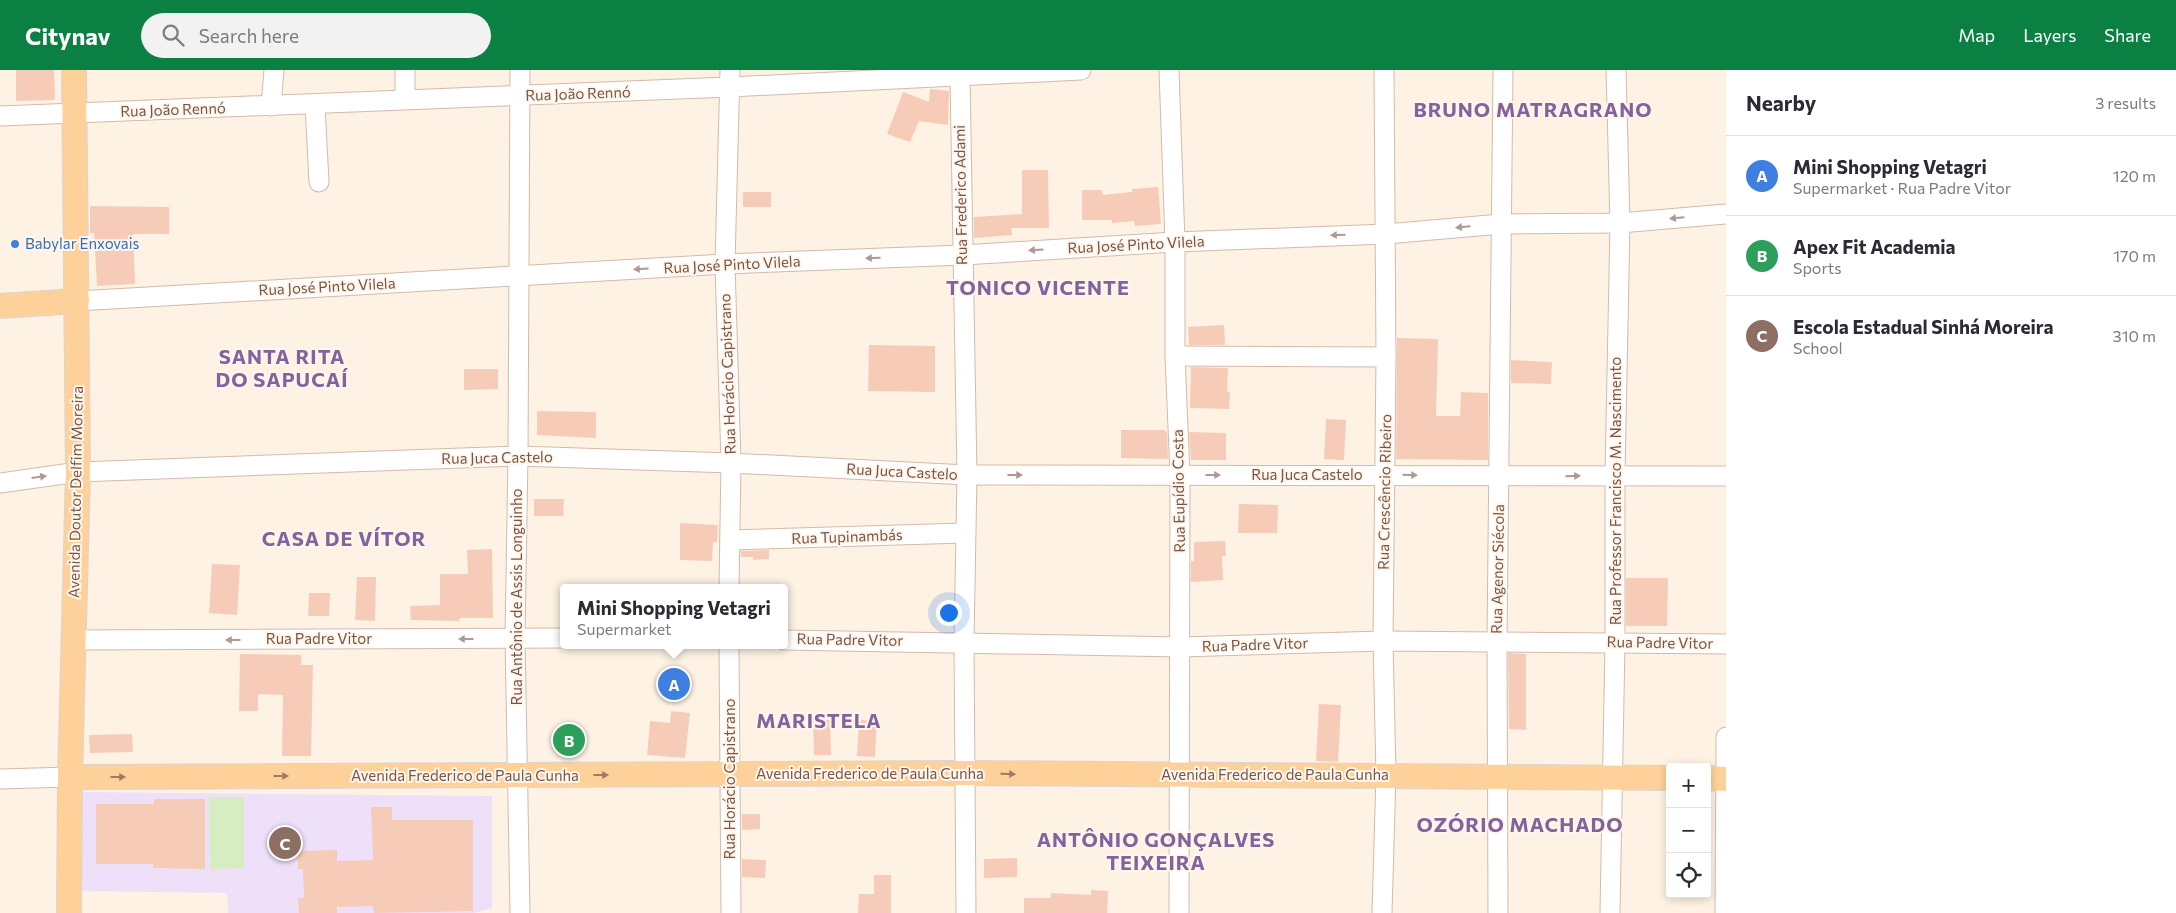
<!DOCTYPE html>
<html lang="en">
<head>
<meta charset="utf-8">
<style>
  :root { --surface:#fff; --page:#f2f2f3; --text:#2b2b33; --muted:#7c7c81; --line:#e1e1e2; --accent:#0b8043 }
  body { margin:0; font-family:Commissioner,sans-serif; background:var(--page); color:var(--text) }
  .controls { position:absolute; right:15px; bottom:15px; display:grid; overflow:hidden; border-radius:5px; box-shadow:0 2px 8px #0003 }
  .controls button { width:45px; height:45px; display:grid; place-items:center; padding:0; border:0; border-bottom:1px solid var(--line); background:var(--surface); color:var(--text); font:25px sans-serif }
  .you { position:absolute; left:948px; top:542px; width:18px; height:18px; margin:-12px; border:4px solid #fff; border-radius:50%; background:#1a73e8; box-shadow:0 0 0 8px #1a73e833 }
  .badge { display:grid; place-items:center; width:32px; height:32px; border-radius:50%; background:var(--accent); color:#fff; font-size:16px; font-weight:700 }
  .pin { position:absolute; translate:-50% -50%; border:2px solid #fff; box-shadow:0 1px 5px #0006 }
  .popup { position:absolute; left:560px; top:514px; width:228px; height:65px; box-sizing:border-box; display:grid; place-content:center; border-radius:5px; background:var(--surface); filter:drop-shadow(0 1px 4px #0005); font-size:16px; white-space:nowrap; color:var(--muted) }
  .popup b { font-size:19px; color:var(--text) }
  .popup::after { content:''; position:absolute; left:50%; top:100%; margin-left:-10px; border:10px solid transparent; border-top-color:var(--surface) }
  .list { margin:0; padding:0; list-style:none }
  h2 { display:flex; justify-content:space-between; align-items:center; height:65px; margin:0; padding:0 20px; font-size:21px }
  h2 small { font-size:16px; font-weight:400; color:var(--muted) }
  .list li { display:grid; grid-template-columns:32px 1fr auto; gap:15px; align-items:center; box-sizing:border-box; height:80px; padding:0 20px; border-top:1px solid var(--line) }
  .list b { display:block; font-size:19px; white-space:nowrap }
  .list p { margin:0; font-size:16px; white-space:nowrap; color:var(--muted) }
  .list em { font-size:16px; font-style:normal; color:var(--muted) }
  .icon { flex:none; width:28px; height:28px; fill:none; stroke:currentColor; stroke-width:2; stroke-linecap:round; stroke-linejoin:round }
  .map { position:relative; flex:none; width:1726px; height:843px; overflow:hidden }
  header { display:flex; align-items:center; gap:30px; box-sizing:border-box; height:70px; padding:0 25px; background:var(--accent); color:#fff }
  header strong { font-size:24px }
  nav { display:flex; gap:28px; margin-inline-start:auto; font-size:18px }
  .search { width:350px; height:45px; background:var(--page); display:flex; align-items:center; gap:12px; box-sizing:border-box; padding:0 18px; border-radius:28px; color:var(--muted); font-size:19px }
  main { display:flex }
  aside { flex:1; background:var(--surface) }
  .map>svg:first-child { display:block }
</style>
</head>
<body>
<header>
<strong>Citynav</strong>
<div class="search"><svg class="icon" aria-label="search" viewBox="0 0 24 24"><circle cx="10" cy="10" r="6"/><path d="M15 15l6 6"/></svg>Search here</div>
<nav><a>Map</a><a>Layers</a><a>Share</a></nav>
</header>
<main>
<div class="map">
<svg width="1726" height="843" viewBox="0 0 1726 843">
  <rect width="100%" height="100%" fill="#fef2e4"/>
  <polygon fill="#efe0fa" points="78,722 492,726 492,838 474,843 228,843 227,823 76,821"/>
  <polygon fill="#d6edc1" points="209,727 244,727 244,798 210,799"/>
  <g fill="#f6ccb9">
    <polygon points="16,0 54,0 55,30 16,31"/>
    <polygon points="930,19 949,21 948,55 919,51 910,72 887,64 903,22 929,32"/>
    <polygon points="1022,100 1048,100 1049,158 1011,158 1012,165 974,168 974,147 1022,144"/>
    <polygon points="1158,117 1161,154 1135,156 1134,151 1112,153 1112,150 1082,150 1082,120 1102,120 1103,125 1132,122 1132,119"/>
    <rect x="743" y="122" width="28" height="15"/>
    <polygon points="90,136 169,137 169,164 133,164 135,214 97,216 94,163 90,163"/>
    <polygon points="1224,255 1225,275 1189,275 1188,257"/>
    <polygon points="1397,268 1438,269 1436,346 1460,346 1461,322 1488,323 1488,390 1396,389"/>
    <polygon points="869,275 935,276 935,322 868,321"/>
    <polygon points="1511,290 1552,292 1551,314 1511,313"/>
    <polygon points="1191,297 1228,298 1227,322 1230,322 1229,339 1190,338"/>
    <polygon points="464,299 498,299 498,319 464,320"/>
    <polygon points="537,341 596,342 596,368 537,365"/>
    <polygon points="1326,349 1346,350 1344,390 1324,389"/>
    <polygon points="1121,360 1164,360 1167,362 1168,389 1121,388"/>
    <polygon points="1189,362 1226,363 1226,390 1191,390"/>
    <polygon points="534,429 564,429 563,446 534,446"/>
    <polygon points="1239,434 1278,435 1277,463 1238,463"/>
    <polygon points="680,453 718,455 717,472 713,472 712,491 680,490"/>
    <polygon points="1225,471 1226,486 1222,486 1223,510 1191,512 1191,491 1194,491 1194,472"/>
    <polygon points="492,479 493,548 460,548 459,551 411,550 410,536 440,535 440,504 468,504 467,480"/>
    <polygon points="769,480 769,489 753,490 753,487 741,487 741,481"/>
    <polygon points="212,494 240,495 237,545 209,543"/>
    <polygon points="357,507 376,507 375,551 355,550"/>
    <polygon points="1626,508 1668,508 1667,556 1626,556"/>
    <polygon points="309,523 330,523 329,546 308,546"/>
    <polygon points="1508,583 1526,584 1526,660 1509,659"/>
    <polygon points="240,584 301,585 301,595 313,595 311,686 282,686 283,625 258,624 258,641 239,641"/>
    <polygon points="1319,634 1341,635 1338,692 1316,691"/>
    <polygon points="671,641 690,643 685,688 647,685 650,651 670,653"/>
    <polygon points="813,650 830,650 831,685 814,685"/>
    <polygon points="859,650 877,651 875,687 857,686"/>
    <polygon points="132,664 133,682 90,683 89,665"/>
    <polygon points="154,729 205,729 205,799 153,798 153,794 96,794 96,734 154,734"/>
    <polygon points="371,737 392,737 392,750 473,750 473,841 374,843 373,836 337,837 337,843 299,843 298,828 304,828 303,799 298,799 298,781 337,780 337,791 373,790"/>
    <polygon points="742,744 760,744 760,759 742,760"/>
    <polygon points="1017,788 1017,807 984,808 984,789"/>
    <polygon points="742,789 766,790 765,808 742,807"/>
    <polygon points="874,805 891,805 891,843 858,843 859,824 874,824"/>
    <polygon points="1091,820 1108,821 1107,843 1024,843 1024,828 1051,828 1051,823 1091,825"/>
  </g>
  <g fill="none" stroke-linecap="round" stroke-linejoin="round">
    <g stroke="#d3baab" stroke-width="21">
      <g id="minor">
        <polyline points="405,0 405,29"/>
        <polyline points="520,0 518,386 515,568 520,843"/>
        <polyline points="1169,0 1175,172 1175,286 1180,405 1179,843"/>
        <polyline points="960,7 967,405 964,572 966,843"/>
        <polyline points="315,35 319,112"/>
        <polyline points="271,36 274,0"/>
        <polyline points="0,46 729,17 1081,0"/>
        <polyline points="77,231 725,194 963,185 1175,172 1386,164 1501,154 1620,153 1726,144"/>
        <polyline points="1175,286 1386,287"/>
        <polyline points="0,413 78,402 518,386 731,393 967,405 1726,406"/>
        <polyline points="730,470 965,463"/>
        <polyline points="729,518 731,393 725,194 730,0"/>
        <polyline points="73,570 564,568"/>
        <polyline points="784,570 1181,577 1383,571 1726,574"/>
        <polyline points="729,575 731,843"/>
        <polyline points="0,709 70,707"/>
        <polyline points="1382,843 1386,704 1383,571 1386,287 1384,0"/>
        <polyline points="1498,843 1497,571 1503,0"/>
        <polyline points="1610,843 1615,573 1615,405 1620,153 1616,0"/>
        <polyline points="1725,843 1726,667"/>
      </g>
    </g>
    <g stroke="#dcd3cf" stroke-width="26">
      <g id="major">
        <polyline points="0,236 77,231"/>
        <polyline points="70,707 964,703 1670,708"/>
        <polyline points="1707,708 1726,709"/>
        <polyline points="69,843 70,707 78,402 74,0"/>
      </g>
    </g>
    <use href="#minor" stroke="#fff" stroke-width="19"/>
    <use href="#major" stroke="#ffd19a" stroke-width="24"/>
  </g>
  <defs><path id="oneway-solid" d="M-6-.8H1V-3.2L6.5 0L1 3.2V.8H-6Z" transform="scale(1.25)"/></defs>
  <g fill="#af9991">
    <use href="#oneway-solid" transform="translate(1677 148) rotate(175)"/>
    <use href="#oneway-solid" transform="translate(1463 157) rotate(175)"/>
    <use href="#oneway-solid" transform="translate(1338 165) rotate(178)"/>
    <use href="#oneway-solid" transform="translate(1036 180) rotate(176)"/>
    <use href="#oneway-solid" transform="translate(873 188) rotate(178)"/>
    <use href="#oneway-solid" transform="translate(641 199) rotate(177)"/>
    <use href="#oneway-solid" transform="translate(1015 405)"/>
    <use href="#oneway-solid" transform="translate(1213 405)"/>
    <use href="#oneway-solid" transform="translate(1410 405) rotate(1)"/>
    <use href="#oneway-solid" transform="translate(1573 406) rotate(-1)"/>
    <use href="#oneway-solid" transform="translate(39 407) rotate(-8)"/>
    <use href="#oneway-solid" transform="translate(466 569) rotate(180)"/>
    <use href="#oneway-solid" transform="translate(233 570) rotate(180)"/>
  </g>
  <g fill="#a17a60">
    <use href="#oneway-solid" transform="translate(1008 704) rotate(1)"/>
    <use href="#oneway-solid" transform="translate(601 705)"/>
    <use href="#oneway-solid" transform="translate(281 706)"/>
    <use href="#oneway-solid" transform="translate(118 707)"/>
  </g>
  <circle fill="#3f7fe0" stroke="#fff6ec" stroke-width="2" cx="15" cy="174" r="5"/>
  <g text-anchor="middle" stroke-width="4" stroke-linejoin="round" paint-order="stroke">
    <g font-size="15" fill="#795547" stroke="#fff6ec">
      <text transform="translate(578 24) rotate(-2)" y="5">Rua João Rennó</text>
      <text transform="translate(173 40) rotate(-2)" y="5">Rua João Rennó</text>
      <text transform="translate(961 125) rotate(-91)" y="5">Rua Frederico Adami</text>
      <text transform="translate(1136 175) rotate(-3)" y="5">Rua José Pinto Vilela</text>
      <text transform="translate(732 195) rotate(-3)" y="5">Rua José Pinto Vilela</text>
      <text transform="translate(327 217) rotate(-3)" y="5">Rua José Pinto Vilela</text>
      <text transform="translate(728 304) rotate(-92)" y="5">Rua Horácio Capistrano</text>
      <text transform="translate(497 388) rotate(-1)" y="5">Rua Juca Castelo</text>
      <text transform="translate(902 402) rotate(3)" y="5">Rua Juca Castelo</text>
      <text x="1307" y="410">Rua Juca Castelo</text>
      <text transform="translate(1179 421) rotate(-91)" y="5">Rua Eupídio Costa</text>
      <text transform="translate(1616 421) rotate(-90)" y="5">Rua Professor Francisco M. Nascimento</text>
      <text transform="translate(76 422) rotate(-89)" y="5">Avenida Doutor Delfim Moreira</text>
      <text transform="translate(1385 422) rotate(-89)" y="5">Rua Crescêncio Ribeiro</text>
      <text transform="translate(847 467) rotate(-2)" y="5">Rua Tupinambás</text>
      <text transform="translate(1498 499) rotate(-89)" y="5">Rua Agenor Siécola</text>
      <text transform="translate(517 527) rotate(-90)" y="5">Rua Antônio de Assis Longuinho</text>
      <text x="319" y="574">Rua Padre Vitor</text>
      <text transform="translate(850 570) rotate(1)" y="5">Rua Padre Vitor</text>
      <text transform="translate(1660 573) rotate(1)" y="5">Rua Padre Vitor</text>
      <text transform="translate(1255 575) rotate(-2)" y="5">Rua Padre Vitor</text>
      <text x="870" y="709">Avenida Frederico de Paula Cunha</text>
      <text x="1275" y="710">Avenida Frederico de Paula Cunha</text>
      <text x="465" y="711">Avenida Frederico de Paula Cunha</text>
      <text transform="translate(730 709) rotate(-90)" y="5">Rua Horácio Capistrano</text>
    </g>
    <g font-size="15" fill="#366cbe" stroke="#fff6ec" text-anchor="start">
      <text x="25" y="179">Babylar Enxovais</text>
    </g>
    <g font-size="20" font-weight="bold" letter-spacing="1" fill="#84629d" stroke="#fff6ec">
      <text x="1533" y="47">BRUNO MATRAGRANO</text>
      <text x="1038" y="225">TONICO VICENTE</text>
      <text x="282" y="294">SANTA RITA<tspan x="282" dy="23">DO SAPUCAÍ</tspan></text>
      <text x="344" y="476">CASA DE VÍTOR</text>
      <text x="819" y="658">MARISTELA</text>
      <text x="1520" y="762">OZÓRIO MACHADO</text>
      <text x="1156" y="777">ANTÔNIO GONÇALVES<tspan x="1156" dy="23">TEIXEIRA</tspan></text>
    </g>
  </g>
</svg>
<div class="controls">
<button>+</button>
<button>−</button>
<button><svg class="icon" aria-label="locate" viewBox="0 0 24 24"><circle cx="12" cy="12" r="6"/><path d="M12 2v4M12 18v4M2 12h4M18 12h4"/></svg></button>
</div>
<div class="you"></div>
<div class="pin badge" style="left:674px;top:614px;background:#3f7fe0">A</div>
<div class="popup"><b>Mini Shopping Vetagri</b>Supermarket</div>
<div class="pin badge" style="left:569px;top:670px;background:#2e9e5b">B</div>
<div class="pin badge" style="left:285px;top:773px;background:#8d6e63">C</div>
</div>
<aside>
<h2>Nearby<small>3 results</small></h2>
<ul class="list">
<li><span class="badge" style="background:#3f7fe0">A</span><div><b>Mini Shopping Vetagri</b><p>Supermarket · Rua Padre Vitor</p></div><em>120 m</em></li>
<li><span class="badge" style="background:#2e9e5b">B</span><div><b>Apex Fit Academia</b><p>Sports</p></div><em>170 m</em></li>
<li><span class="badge" style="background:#8d6e63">C</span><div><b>Escola Estadual Sinhá Moreira</b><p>School</p></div><em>310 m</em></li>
</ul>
</aside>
</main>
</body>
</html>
